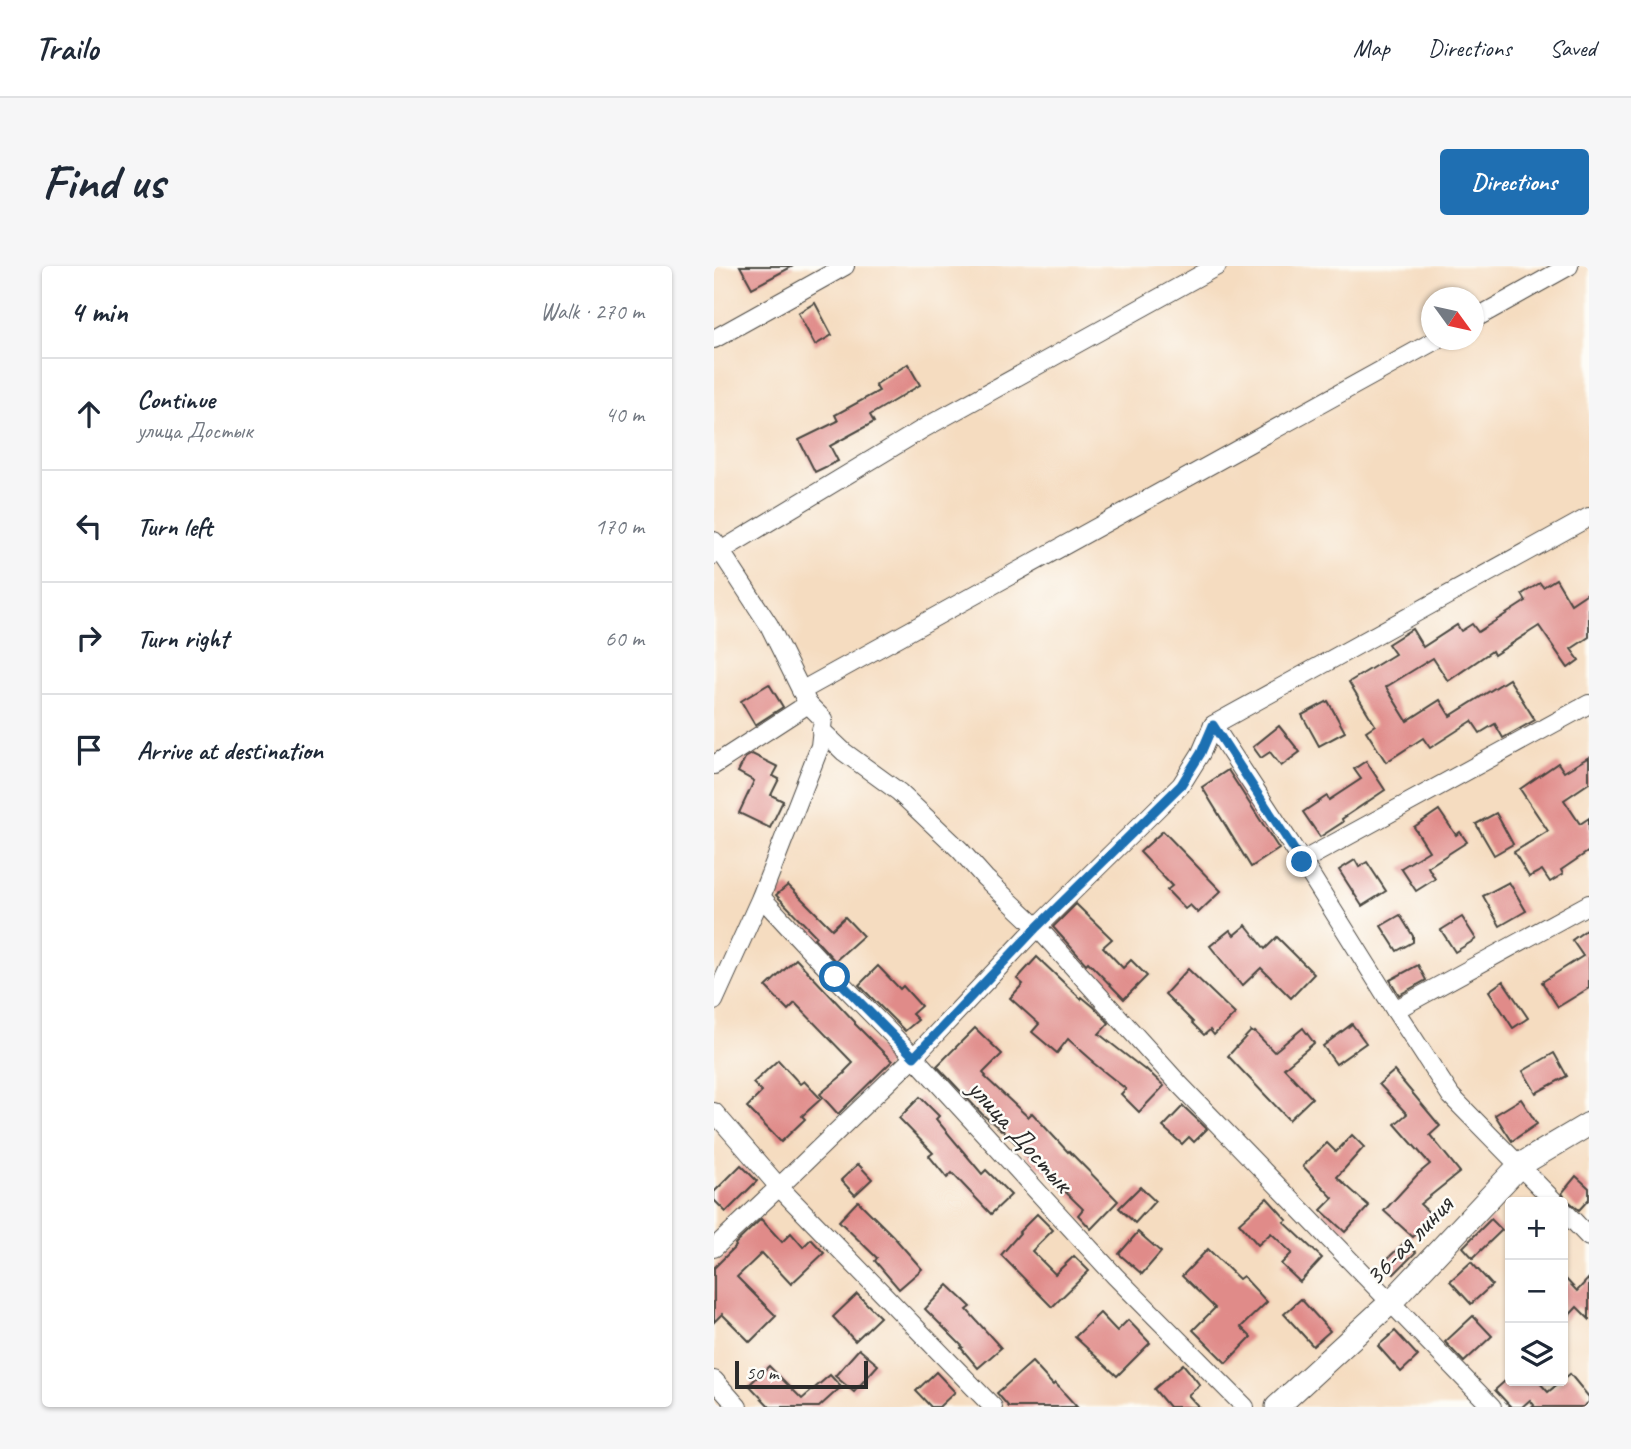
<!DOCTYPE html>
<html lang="en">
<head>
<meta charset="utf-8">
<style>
  :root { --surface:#fff; --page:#f6f6f7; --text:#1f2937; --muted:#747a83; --line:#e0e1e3; --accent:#1f6fb2 }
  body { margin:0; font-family:Caveat,sans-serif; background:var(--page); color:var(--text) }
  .controls { position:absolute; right:21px; bottom:21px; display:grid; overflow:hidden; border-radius:7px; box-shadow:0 2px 5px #0004 }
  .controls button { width:63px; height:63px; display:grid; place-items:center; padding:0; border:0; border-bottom:2px solid var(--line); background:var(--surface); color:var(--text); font:35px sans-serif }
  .compass { position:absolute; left:707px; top:21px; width:63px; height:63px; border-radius:50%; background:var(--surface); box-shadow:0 2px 5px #0004; rotate:123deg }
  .scale { position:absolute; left:21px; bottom:18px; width:133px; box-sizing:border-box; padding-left:7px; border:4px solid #2b2b2b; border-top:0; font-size:19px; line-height:24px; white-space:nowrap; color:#2b2b2b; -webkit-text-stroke:5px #fdfcf7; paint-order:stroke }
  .stop { position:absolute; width:21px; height:21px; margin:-16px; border:5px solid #1f6fb2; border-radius:50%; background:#fff }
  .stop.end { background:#1f6fb2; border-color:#fff; box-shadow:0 2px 7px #0008 }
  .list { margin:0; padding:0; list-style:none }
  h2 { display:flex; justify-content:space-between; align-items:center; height:91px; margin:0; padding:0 28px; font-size:30px }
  h2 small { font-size:23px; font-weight:400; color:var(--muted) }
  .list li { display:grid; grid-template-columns:46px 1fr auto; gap:21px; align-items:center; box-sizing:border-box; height:112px; padding:0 28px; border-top:2px solid var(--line) }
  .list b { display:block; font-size:26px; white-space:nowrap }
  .list p { margin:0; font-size:23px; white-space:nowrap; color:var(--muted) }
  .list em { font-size:23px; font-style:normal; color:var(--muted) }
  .icon { flex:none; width:38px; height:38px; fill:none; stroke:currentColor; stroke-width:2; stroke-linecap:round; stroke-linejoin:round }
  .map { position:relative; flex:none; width:875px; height:1141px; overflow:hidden; border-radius:7px }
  header { display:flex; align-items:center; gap:42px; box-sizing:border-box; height:98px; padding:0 35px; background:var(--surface); border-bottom:2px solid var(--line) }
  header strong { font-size:33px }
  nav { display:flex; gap:38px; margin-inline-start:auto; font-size:24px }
  .intro { display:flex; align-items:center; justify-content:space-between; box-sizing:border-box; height:168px; padding:0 42px }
  h1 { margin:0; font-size:49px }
  .button { padding:18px 32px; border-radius:7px; background:var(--accent); color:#fff; font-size:24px; font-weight:700 }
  main { display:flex; gap:42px; padding:0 42px }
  aside { flex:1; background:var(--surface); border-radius:7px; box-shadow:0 2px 5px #0004 }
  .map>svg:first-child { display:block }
</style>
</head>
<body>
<header>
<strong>Trailo</strong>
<nav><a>Map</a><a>Directions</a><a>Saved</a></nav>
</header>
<div class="intro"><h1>Find us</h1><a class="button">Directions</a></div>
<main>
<aside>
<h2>4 min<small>Walk · 270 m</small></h2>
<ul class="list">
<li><svg class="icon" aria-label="ahead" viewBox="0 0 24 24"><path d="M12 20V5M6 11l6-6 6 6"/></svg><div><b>Continue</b><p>улица Достык</p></div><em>40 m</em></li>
<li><svg class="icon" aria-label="left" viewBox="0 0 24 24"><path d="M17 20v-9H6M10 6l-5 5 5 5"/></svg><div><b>Turn left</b></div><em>170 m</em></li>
<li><svg class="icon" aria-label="right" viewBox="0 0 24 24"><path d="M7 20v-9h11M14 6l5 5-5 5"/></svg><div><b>Turn right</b></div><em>60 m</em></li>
<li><svg class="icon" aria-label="arrive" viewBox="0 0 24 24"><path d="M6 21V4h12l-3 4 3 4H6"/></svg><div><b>Arrive at destination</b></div></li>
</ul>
</aside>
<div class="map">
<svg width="875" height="1141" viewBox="0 0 875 1141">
  <rect width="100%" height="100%" fill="#fdfcf7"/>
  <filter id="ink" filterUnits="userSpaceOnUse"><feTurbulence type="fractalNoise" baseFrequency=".0143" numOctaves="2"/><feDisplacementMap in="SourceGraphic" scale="14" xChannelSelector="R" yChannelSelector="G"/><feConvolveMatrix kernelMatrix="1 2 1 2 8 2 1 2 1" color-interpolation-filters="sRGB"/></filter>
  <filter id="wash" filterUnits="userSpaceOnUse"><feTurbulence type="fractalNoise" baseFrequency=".00686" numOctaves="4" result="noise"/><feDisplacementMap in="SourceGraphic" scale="28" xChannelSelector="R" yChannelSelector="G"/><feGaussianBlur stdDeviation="1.57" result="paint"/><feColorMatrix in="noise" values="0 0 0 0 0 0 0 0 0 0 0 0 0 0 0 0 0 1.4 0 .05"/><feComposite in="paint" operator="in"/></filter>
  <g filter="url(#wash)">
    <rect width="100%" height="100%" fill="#f5dcc0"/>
    <g id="blocks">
      <g fill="#e08b89">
        <polygon points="26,0 79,0 38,22"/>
        <polygon points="101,37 118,69 101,79 84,47"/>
        <polygon points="194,98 206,119 156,149 160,156 116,180 124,195 101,206 85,174 124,155 121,149 165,125 161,119"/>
        <polygon points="842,313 857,338 875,326 875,371 857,383 865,394 854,402 825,360 780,389 778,385 734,415 719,392 672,421 693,455 726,434 736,450 795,413 821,454 789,472 781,458 766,467 758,455 716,482 709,472 672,496 652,465 661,459 635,416 681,388 674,378 698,363 709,381 743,359 747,365 758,358 764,366 812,335 808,328 826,317 829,321"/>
        <polygon points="55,418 69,441 41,459 27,435"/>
        <polygon points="614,435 631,466 605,480 588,449"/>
        <polygon points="565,460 586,486 567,500 556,486 547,492 539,481"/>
        <polygon points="38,488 64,501 59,510 65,513 57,529 69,535 56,562 25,547 40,515 24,506 31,492"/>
        <polygon points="875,491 875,517 850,534 866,558 875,552 875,585 847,604 849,608 836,616 828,604 815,611 800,586 834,565 806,523 844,497 850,506"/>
        <polygon points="652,495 671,524 628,553 629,556 606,571 589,546 613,530 615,534 647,513 640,503"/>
        <polygon points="514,504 565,583 537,601 488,521"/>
        <polygon points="725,544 742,569 746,566 753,576 714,601 721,613 702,625 687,602 715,585 700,561"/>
        <polygon points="782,547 799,578 780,589 762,558"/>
        <polygon points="449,565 507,625 484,647 476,639 471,643 453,624 458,620 426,586"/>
        <polygon points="641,594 645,601 653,596 672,625 648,640 625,604"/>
        <polygon points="795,616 812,645 786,660 769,630"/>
        <polygon points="74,619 118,663 131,651 149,670 121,695 100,672 102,670 62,629"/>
        <polygon points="362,638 398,673 389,681 409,702 417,694 433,710 410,733 374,696 372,698 339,661"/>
        <polygon points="686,649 699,670 699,676 683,685 667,660"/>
        <polygon points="748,651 762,673 741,686 727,664"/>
        <polygon points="532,659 551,683 563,671 600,708 577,732 547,702 528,720 496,680 516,664 520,669"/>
        <polygon points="875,662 875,722 844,741 828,716 869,690 858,674"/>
        <polygon points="323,691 367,733 368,731 380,741 395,757 385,768 431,804 432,803 450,820 425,846 407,828 412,823 378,796 379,795 354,773 343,787 318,766 325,758 296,732 309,718 303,713"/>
        <polygon points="82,693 141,756 141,758 178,795 124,848 106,828 131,807 130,806 139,797 81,737 74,744 52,721"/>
        <polygon points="704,699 712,714 685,729 676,714"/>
        <polygon points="164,700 186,723 189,720 207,740 198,748 204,754 191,765 145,719"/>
        <polygon points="474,703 521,748 500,769 496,764 490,769 478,757 479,756 451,728"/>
        <polygon points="789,715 814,752 799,762 775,725"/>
        <polygon points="638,758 652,777 622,798 609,780"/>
        <polygon points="261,762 288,788 269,807 272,810 271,811 314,851 318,847 354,886 355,885 404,935 377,963 364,949 369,943 325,900 324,901 288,863 287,864 268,848 223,800"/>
        <polygon points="589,762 600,777 570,802 598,832 575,854 514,790 537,765 540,767 541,766 560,786"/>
        <polygon points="840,787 853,810 822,827 809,805"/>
        <polygon points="64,794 86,818 90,815 107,833 88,850 91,853 67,876 33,841 48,826 39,817"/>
        <polygon points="680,805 726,860 716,869 746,906 706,938 719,950 699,971 670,945 704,908 716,898 681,858 693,848 665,818"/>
        <polygon points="206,831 225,850 222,853 268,908 272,904 297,929 277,948 238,907 233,912 215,890 219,887 185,852"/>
        <polygon points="807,833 823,858 798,875 781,849"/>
        <polygon points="469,840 493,863 480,876 475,871 468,878 449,861"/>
        <polygon points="638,869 650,881 623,911 655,940 631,966 607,944 619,932 589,900 613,877 622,886"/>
        <polygon points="144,898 158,913 141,929 127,914"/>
        <polygon points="27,899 43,915 12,946 0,934 0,926"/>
        <polygon points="862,910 875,922 875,933 865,944 852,933 848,927"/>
        <polygon points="426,921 441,935 421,957 405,942"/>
        <polygon points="553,932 573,954 570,956 608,992 586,1016 567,998 578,987 557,967 544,979 525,957"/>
        <polygon points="144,935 179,970 208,1003 185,1023 161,995 163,992 125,955"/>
        <polygon points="323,948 339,964 318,985 341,1008 360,990 375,1005 338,1041 287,989 306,967 305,966"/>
        <polygon points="47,953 68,976 77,967 89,981 97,973 110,987 77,1018 48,987 23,1011 62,1050 36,1076 8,1048 0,1056 0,1002 22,980 21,978"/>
        <polygon points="777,953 788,964 759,992 749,981"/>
        <polygon points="424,966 447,986 428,1008 405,988"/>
        <polygon points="692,975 702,986 680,1008 669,997"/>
        <polygon points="494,983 525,1013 529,1010 553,1036 527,1061 537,1071 512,1097 479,1064 501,1042 468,1010"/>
        <polygon points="757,996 778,1019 757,1038 736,1015"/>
        <polygon points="849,1010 863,1025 875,1012 875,1053 863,1041 849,1056"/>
        <polygon points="234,1019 257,1041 253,1044 287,1082 264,1102 247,1082 249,1081 211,1043"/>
        <polygon points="143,1028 166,1051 141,1075 119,1051"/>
        <polygon points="587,1033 616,1065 599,1080 570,1048"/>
        <polygon points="386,1047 403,1065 414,1054 436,1077 403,1110 361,1071"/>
        <polygon points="759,1050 778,1070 750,1096 731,1076"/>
        <polygon points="681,1065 704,1090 687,1106 664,1080"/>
        <polygon points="145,1083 164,1099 140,1126 121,1110"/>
        <polygon points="318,1096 339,1119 341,1117 363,1141 295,1141 283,1127"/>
        <polygon points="469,1098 486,1119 474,1129 485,1141 455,1141 440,1123"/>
        <polygon points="55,1100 88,1133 116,1109 127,1121 105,1141 56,1141 35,1119"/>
        <polygon points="222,1106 241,1126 225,1141 217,1141 202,1125"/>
        <polygon points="856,1108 875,1131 875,1136 869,1141 817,1141 820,1139 816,1134 808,1141 797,1141 781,1124 791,1115 824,1115 834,1126"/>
      </g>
    </g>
  </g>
  <g filter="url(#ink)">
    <use href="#blocks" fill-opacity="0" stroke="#494641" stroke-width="2"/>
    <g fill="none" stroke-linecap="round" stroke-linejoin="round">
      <g stroke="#494641" stroke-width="20">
        <g id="minor">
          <polyline points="760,53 855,0"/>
          <polyline points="0,73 131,0"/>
          <polyline points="0,275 55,359 94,438 109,453 106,480 47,631 0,735"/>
          <polyline points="0,289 212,161 503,0"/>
          <polyline points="87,425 722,74"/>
          <polyline points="107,464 130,486 185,526 246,584 271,612 323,661 466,819 778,1141"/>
          <polyline points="0,499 94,438"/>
          <polyline points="588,595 875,438"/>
          <polyline points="47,631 121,711 200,791 401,1010 531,1141"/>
          <polyline points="681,744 875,638"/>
          <polyline points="0,846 65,921 279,1141"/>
          <polyline points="841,936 737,830 681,744 588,595 499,459 875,251"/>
          <polyline points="849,944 875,971"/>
          <polyline points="0,982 65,921 200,791 323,661 467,519 487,487 499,459"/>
          <polyline points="0,1114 24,1141"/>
        </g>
      </g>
      <g stroke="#494641" stroke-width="25">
        <polyline id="tertiary" points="563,1141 677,1036 806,899 875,858"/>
      </g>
      <use href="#minor" stroke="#fff" stroke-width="18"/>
      <use href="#tertiary" stroke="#fff" stroke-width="23"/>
    </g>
  </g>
  <g fill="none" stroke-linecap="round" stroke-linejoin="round" filter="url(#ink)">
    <polyline stroke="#1f6fb2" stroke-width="9" points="121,711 200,791 323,661 467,519 487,487 499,459 588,596"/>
  </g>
  <g text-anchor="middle" stroke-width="5" stroke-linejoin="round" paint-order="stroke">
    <g font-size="28" fill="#2b2b2b" stroke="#fdfcf7">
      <text transform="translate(307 869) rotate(48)" y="10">улица Достык</text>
      <text transform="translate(694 974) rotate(-46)" y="10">36-ая линия</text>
    </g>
  </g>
</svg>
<div class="controls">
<button>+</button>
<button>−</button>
<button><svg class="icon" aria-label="layers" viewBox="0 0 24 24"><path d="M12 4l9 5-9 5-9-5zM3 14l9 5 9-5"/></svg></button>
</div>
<svg class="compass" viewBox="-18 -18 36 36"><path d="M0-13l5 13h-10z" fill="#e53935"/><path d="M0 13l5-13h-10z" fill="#747a83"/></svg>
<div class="scale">50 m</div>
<div class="stop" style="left:121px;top:711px"></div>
<div class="stop end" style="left:588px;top:596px"></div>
</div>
</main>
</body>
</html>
